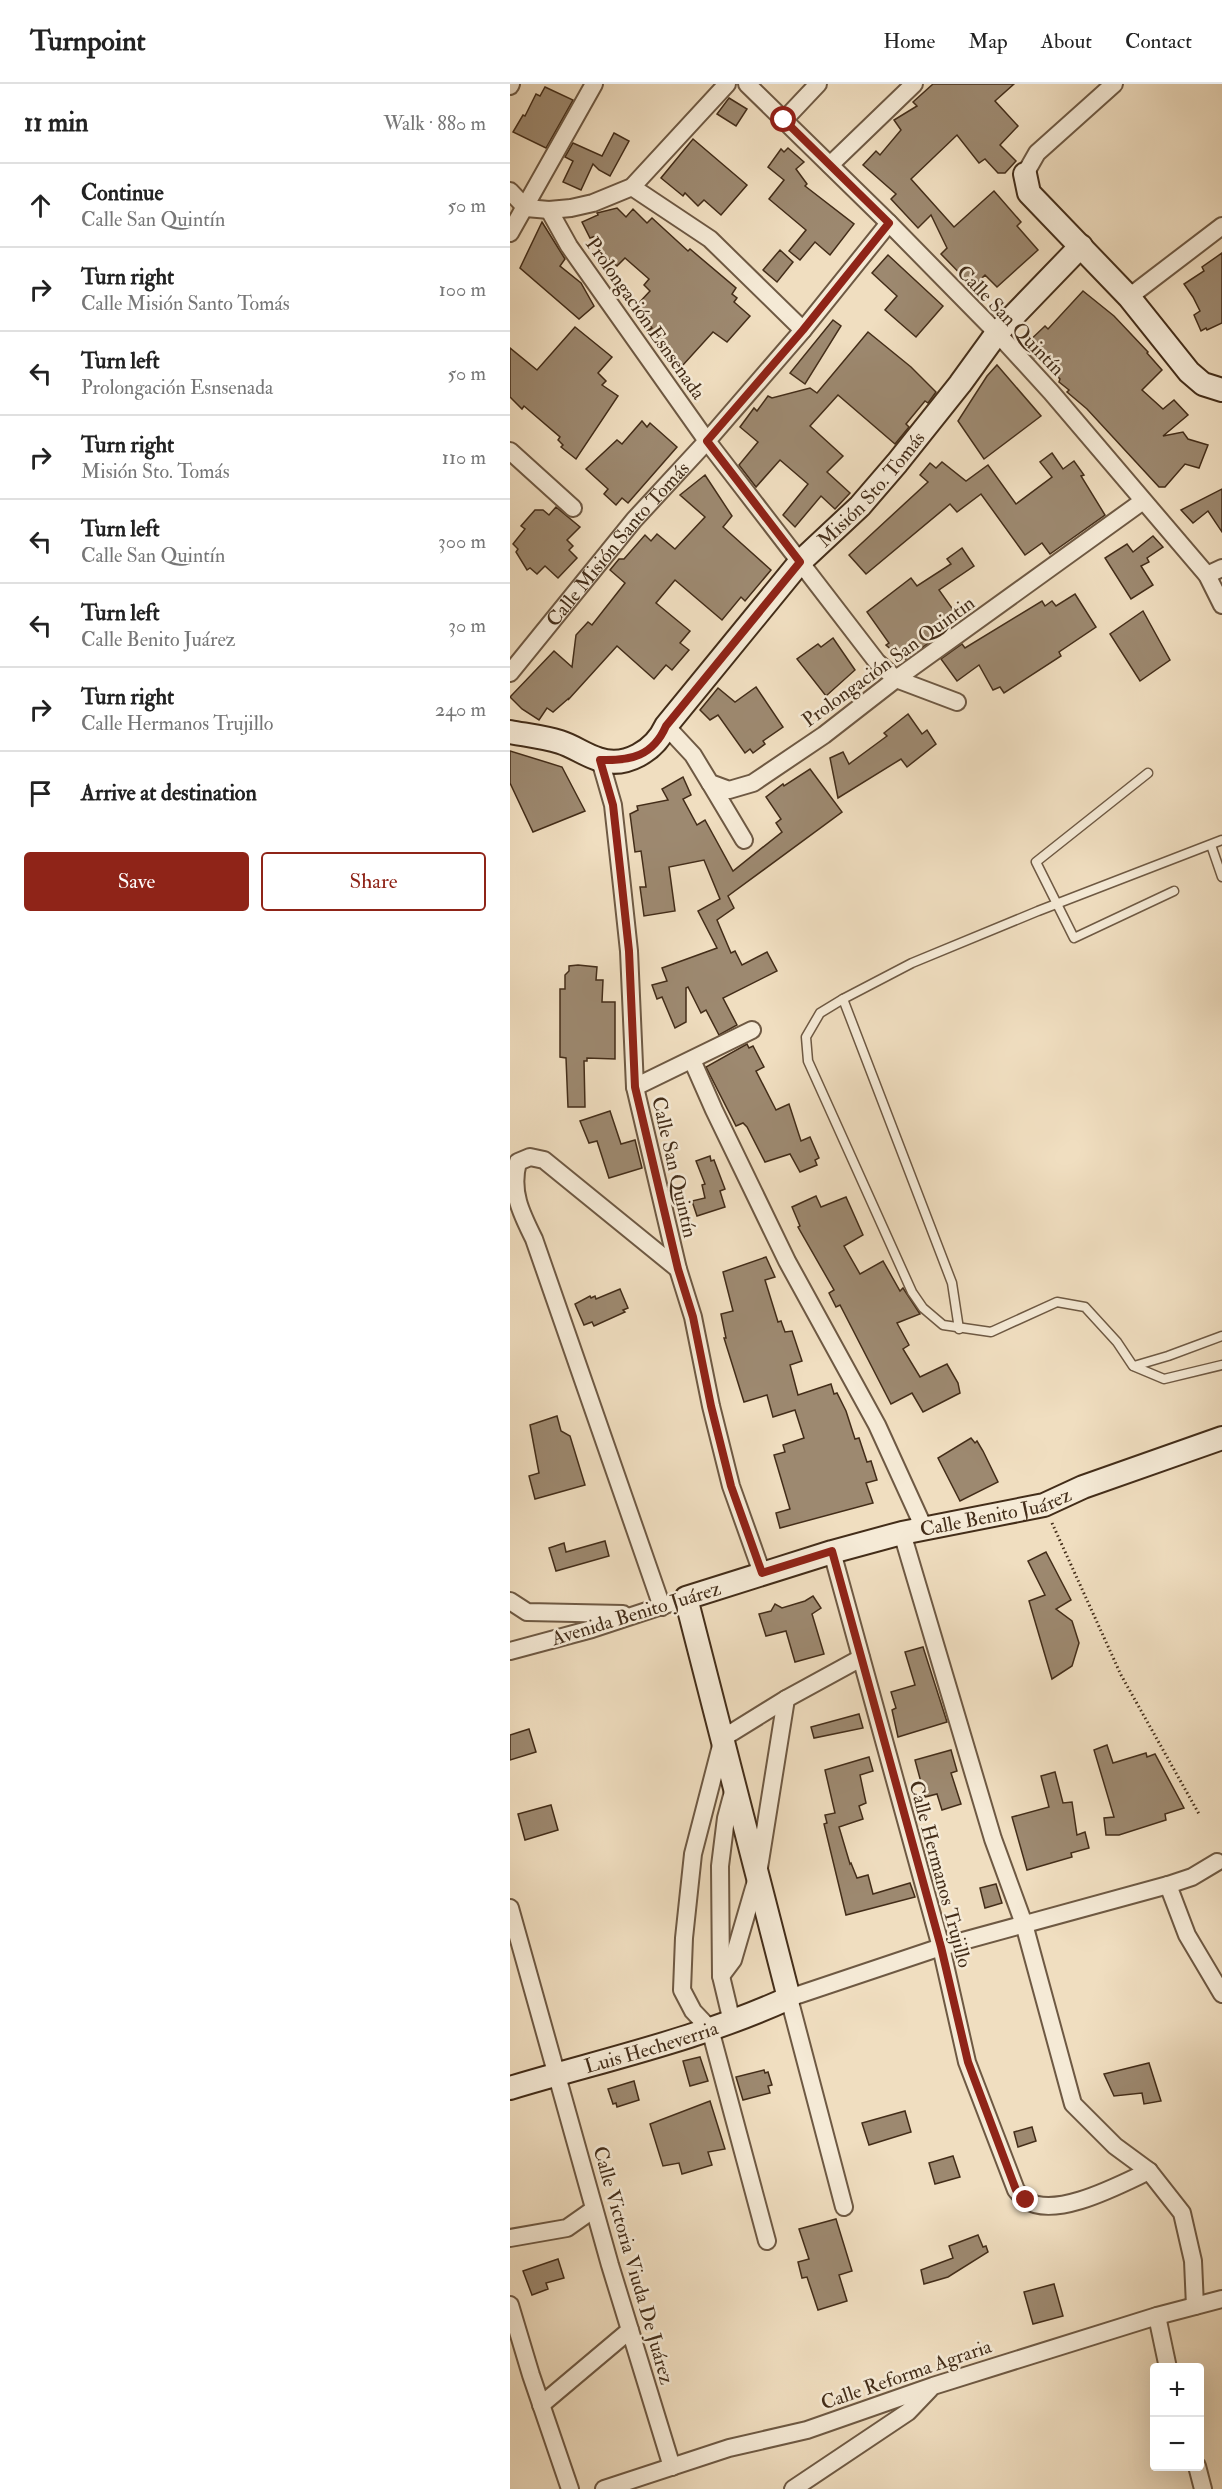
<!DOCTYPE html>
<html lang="en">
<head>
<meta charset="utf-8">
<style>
  :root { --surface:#fff; --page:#f6f6f6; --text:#222; --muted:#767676; --line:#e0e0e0; --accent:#8f2418 }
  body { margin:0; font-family:"IM FELL Double Pica",serif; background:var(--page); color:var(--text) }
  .controls { position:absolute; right:18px; bottom:18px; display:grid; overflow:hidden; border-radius:6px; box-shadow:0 6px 24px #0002 }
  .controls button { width:54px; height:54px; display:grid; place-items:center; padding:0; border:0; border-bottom:2px solid var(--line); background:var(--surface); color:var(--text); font:30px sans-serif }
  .stop { position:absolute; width:18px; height:18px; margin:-14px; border:4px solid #8f2418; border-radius:50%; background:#fff }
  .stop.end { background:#8f2418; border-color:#fff; box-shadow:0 2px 6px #0008 }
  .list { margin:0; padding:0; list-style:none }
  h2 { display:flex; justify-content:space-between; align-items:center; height:78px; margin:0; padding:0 24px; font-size:26px }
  h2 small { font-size:20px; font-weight:400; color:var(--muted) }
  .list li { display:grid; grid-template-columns:39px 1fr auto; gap:18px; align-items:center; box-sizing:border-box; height:84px; padding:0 24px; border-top:2px solid var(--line) }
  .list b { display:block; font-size:22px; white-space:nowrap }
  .list p { margin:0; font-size:20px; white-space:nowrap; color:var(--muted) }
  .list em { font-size:20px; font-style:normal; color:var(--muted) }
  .actions { display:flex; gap:12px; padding:18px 24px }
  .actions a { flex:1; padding:14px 0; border:2px solid var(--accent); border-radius:6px; text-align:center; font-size:21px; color:var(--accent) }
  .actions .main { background:var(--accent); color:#fff }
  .icon { flex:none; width:33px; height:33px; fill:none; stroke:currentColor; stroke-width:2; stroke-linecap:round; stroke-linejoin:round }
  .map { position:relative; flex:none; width:712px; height:2405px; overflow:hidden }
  header { display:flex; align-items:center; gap:36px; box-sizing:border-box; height:84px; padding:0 30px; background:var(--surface); border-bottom:2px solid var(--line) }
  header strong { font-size:28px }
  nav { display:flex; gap:33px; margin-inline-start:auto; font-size:21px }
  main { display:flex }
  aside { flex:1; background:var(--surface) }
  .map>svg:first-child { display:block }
</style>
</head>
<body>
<header>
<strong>Turnpoint</strong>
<nav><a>Home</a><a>Map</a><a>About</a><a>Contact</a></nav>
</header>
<main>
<aside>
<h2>11 min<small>Walk · 880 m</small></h2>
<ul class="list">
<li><svg class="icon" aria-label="ahead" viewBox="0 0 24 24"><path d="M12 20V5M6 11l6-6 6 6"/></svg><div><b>Continue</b><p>Calle San Quintín</p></div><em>50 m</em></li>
<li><svg class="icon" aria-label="right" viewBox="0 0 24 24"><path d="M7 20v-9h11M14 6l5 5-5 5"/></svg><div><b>Turn right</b><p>Calle Misión Santo Tomás</p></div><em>100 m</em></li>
<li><svg class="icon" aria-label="left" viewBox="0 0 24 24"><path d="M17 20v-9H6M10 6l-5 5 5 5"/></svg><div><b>Turn left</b><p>Prolongación Esnsenada</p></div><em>50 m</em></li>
<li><svg class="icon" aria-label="right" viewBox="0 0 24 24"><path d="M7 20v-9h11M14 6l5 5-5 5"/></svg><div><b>Turn right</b><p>Misión Sto. Tomás</p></div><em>110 m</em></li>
<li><svg class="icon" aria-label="left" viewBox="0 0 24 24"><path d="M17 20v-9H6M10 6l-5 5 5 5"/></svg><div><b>Turn left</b><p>Calle San Quintín</p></div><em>300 m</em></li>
<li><svg class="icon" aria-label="left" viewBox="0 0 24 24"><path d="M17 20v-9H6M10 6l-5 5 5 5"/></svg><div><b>Turn left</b><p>Calle Benito Juárez</p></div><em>30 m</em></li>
<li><svg class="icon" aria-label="right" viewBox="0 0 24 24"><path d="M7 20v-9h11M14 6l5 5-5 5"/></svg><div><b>Turn right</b><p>Calle Hermanos Trujillo</p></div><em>240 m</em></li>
<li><svg class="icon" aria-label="arrive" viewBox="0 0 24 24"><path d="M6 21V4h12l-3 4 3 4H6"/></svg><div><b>Arrive at destination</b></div></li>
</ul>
<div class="actions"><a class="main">Save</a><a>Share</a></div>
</aside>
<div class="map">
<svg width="712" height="2405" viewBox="0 0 712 2405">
  <rect width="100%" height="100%" fill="#f0dec0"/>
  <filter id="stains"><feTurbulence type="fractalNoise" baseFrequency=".00333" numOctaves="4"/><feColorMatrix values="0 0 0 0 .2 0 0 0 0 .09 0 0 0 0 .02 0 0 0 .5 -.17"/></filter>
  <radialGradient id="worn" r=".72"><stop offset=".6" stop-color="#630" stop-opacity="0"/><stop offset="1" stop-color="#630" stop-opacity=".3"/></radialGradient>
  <g fill="#9d8970" stroke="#432d19" stroke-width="1.5">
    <polygon points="423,0 504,0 485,17 508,42 490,61 506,77 495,89 488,89 475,75 469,79 447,51 401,95 444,143 484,107 511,138 507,142 528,166 487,203 475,191 463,203 431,170 437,164 421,131 408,144 381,115 386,110 353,81 366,67 370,71 391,46 384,36 407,22 403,18"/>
    <polygon points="35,3 63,16 36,64 3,48 13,31 15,32 26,10 30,12"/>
    <polygon points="219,14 237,25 226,42 207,30"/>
    <polygon points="104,49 119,57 100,92 89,86 83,80 71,106 53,98 63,77 55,73 63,59 92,72"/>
    <polygon points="183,55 237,101 211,131 194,116 188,122 175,109 173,112 151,94"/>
    <polygon points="278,64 294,78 286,85 297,100 295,102 344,140 320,171 305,158 290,176 279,167 296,146 259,115 274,96 258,83 271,65 274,68"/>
    <polygon points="107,124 116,133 123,125 137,139 142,134 178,167 180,165 226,204 222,210 227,214 224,218 240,232 217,258 203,248 173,281 137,247 142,244 135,236 138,232 127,221 140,207 134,201 139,195 115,174 107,182 90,168 86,152 80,154 72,138 88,131 87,129"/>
    <polygon points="32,138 55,175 50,182 71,199 84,222 69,235 10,184"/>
    <polygon points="270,166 283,178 267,198 253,186"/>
    <polygon points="712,169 712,239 697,246 696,244 691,247 684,231 690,227 683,213 674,200 694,187 692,183"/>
    <polygon points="378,171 433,222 406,253 375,226 387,212 362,189"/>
    <polygon points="573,207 604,232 638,268 637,269 652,286 632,306 653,325 664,316 678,331 653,352 673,348 678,355 698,361 689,384 675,380 655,403 649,403 577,325 557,308 559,306 549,298 550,295 527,272 525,274 514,262 535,242 538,245"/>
    <polygon points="323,236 331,242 295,300 280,289"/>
    <polygon points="65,243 102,273 88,289 96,297 92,301 108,312 66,375 51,363 53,361 48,356 50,353 14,322 12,325 0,313 0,264 27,286"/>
    <polygon points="358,248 401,283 426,308 418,319 415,317 396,340 399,343 385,360 328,311 300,342 333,372 317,388 340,409 325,425 311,412 285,443 273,431 298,400 270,376 246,403 229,381 248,358 230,343 244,324 247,327 258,312 262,314 300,304 307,309"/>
    <polygon points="487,281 531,332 474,375 448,337 477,292"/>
    <polygon points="132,337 137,343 140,339 167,363 118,419 112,414 106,421 94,410 98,405 76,385 107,356 112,360"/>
    <polygon points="542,369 553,385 564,377 574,391 571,392 595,431 540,470 532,459 515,471 471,410 447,428 440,420 356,490 339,471 418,398 410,391 420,379 426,384 432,378 456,397 478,381 506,420 542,393 530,378"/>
    <polygon points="195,391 222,432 213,443 261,486 235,517 231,513 212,536 165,496 146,519 180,547 170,559 179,566 162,586 156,581 144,595 107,562 58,616 59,614 43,628 37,624 29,636 12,625 0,613 44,567 62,583 66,551 78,538 82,541 115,499 100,486 109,475 114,475 135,451 141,457 147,450 165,465 195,433 170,411"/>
    <polygon points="712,405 712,448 698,427 683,439 671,426"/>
    <polygon points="46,423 70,443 57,456 63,462 59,466 67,474 48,494 35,482 27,490 20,484 17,486 6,468 8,465 3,460 15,445 11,442 25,426 33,426 39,431"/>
    <polygon points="643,452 653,463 637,474 639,478 631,482 643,501 621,515 595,474 617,460 623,468"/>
    <polygon points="452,464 464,482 429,506 444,527 435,534 441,543 396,575 392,575 376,561 379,559 357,528 401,494 407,502 441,480 437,475"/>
    <polygon points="565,510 586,543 549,568 551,572 494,609 490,603 483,606 469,581 447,597 431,575 452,560 455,564 532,517 535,522 542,517 546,522"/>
    <polygon points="633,527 660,576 630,597 600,550"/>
    <polygon points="323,554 345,586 316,612 287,575 308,560 311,563"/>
    <polygon points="246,603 273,643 253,657 255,660 243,669 240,665 235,669 208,631 200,636 190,626 208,604 225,618"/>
    <polygon points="398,630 412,650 417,646 426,660 397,683 391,675 328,714 320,674 333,668 339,680 377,652 374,649"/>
    <polygon points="0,667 52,683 75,727 23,748 0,699"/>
    <polygon points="300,685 332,728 218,812 224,824 207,836 221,869 225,867 232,881 257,868 267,887 213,914 227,941 209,951 196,926 191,929 178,903 176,904 176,938 165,944 152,913 147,915 142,901 157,897 152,884 207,864 188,827 210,815 194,776 159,783 165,827 134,832 130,803 136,803 131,767 125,768 120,730 128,726 127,722 158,716 152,705 173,693 181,711 173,715 187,741 195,736 223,787 272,748 266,739 271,735 256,713 273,700 274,702"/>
    <polygon points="68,881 87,883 86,896 93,896 92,918 105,918 105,975 77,974 77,977 74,977 75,1023 58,1023 56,974 50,973 50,905 55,905 55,891 59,887 59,882"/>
    <polygon points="237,960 239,964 243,962 254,983 246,987 266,1026 279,1020 291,1057 300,1053 309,1074 305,1076 307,1081 290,1088 280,1070 255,1078 237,1043 233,1039 226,1042 196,983"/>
    <polygon points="100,1027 111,1060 125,1056 132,1084 99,1094 87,1057 79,1059 70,1037"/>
    <polygon points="200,1072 201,1077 204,1076 215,1105 210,1107 215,1123 187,1132 182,1117 195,1114 192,1101 195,1100 186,1077"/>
    <polygon points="306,1112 311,1123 336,1113 353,1151 334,1162 350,1190 373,1177 390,1207 393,1204 410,1230 387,1239 399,1261 393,1265 410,1293 437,1280 448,1299 450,1309 413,1328 402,1309 381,1320 330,1221 326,1223 319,1209 324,1206 288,1143 290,1142 282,1123"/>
    <polygon points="256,1173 265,1193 255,1196 268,1238 271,1237 275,1248 282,1247 292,1277 280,1281 288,1311 321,1300 324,1310 327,1309 336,1327 345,1355 349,1354 357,1378 361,1377 367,1396 356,1399 363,1419 270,1444 266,1429 280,1425 264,1371 275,1368 273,1361 294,1354 285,1326 263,1333 257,1311 234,1318 214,1254 216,1254 211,1230 223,1227 213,1188"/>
    <polygon points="110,1205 118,1224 113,1226 115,1228 84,1242 82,1238 74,1241 65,1220 80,1212 81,1214 85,1212 86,1215"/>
    <polygon points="47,1332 51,1347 60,1352 75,1401 25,1415 19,1392 29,1389 20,1341"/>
    <polygon points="461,1354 465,1359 467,1357 473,1367 488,1398 450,1417 428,1374"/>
    <polygon points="95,1457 99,1472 46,1487 39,1464 54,1459 56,1468"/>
    <polygon points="536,1468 561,1516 546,1525 562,1537 569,1559 562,1582 542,1595 519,1517 535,1511 518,1477"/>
    <polygon points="303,1512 311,1524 302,1530 314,1570 285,1578 276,1547 256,1552 249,1530 261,1527 265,1520 272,1524 295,1517"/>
    <polygon points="413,1563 437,1638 388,1653 382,1626 386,1624 381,1608 405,1601 395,1568"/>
    <polygon points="349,1630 353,1644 304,1654 301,1643"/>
    <polygon points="19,1645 26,1668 0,1676 0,1651"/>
    <polygon points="597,1661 603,1679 636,1669 637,1673 645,1670 674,1724 655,1730 656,1736 609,1751 596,1751 594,1734 604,1733 584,1666"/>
    <polygon points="441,1666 447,1687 441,1689 451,1720 432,1726 427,1710 415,1713 405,1676"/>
    <polygon points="359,1673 363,1687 350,1691 356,1719 349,1722 353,1735 329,1743 340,1780 341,1779 347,1794 358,1791 363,1810 400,1799 405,1813 336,1831 314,1740 317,1739 315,1731 325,1729 315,1686"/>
    <polygon points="545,1688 553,1719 562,1718 567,1751 575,1748 579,1764 561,1769 562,1773 517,1786 502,1733 539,1723 531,1692"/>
    <polygon points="41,1721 48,1746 15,1756 8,1730"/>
    <polygon points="486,1800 492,1819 475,1824 470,1804"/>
    <polygon points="190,1973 198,1997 180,2002 173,1977"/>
    <polygon points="639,1979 651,2017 634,2020 632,2009 604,2012 594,1990"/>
    <polygon points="254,1986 255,1989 258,1988 262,2001 258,2002 260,2009 233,2016 226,1993"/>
    <polygon points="124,1997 129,2016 107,2023 106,2019 103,2020 98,2005"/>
    <polygon points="200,2017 215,2065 198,2068 202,2081 172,2090 169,2079 153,2082 140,2040"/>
    <polygon points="395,2027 401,2048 359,2061 352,2039"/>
    <polygon points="522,2043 526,2057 508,2063 504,2048"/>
    <polygon points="443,2072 450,2093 425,2100 419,2079"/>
    <polygon points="326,2135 342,2187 329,2191 337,2217 308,2226 297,2193 292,2194 288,2178 299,2175 289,2145"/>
    <polygon points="468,2151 473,2163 476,2162 478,2168 438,2193 414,2200 411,2186 443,2174 439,2162"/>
    <polygon points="48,2175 54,2194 36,2199 38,2205 22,2211 13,2187"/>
    <polygon points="544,2200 553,2232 523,2240 514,2208"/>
  </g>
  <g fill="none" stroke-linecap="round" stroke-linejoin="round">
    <g stroke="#6e5943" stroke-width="11">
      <g id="lane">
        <polyline points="638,689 526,778 564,854 664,807"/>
        <polyline points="712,756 528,827 402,879 333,915 310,929 296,953 298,977 402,1208 413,1224 433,1241 481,1248 547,1218 575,1223 607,1258 623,1282 654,1295 712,1281"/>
        <polyline points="701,761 712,793"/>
        <polyline points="333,915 442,1199 449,1245"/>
        <polyline points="624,1282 658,1272 712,1252"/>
      </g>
    </g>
    <g stroke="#6e5943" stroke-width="20">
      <g id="street">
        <polyline points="237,0 379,139 487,249 541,308 697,491 712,521"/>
        <polyline points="0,2 1,0"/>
        <polyline points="274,36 308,0"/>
        <polyline points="320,81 404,0"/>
        <polyline points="515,90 527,69 604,0"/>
        <polyline points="122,103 200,155 293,246"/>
        <polyline points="0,107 16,124"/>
        <polyline points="16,124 39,126 61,124 83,119 122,103 217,0"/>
        <polyline points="39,126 59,162 197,357 367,578 386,595 447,618"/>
        <polyline points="0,149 84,0"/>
        <polyline points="619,213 712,142"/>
        <polyline points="0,367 63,424"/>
        <polyline points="697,491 712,484"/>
        <path id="s1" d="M 0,589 L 124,436 L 197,357 L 293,246 L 379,139"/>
        <polyline points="156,642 183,671 200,699 219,706 243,699 314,651 386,595 633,417"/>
        <polyline points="90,676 103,721 112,802 119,867 125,1003 168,1185 183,1233 201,1322 221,1402 252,1489"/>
        <polyline points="200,699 234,756"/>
        <polyline points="182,976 204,1026 277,1177 367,1341 414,1444"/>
        <polyline points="125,1003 242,946"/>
        <polyline points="392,1449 483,1755 514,1840 563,2020 605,2062 639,2087 672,2129 683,2177 685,2222"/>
        <path d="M 322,1468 L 431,1863 L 457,1978 L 506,2106 C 509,2109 512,2114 516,2116 C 545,2136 611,2100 639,2087"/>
        <polyline points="0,1517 17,1528 113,1530"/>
        <path d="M 152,1523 L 24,1155 C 11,1129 0,1107 8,1078 L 20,1073 L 34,1076 L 168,1185"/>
        <polyline points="0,1567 82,1545 176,1514"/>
        <polyline points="658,1801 677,1851 712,1910"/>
        <polyline points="0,1824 100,2181 162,2383"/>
        <polyline points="211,1892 223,1876 248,1790 276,1615"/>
        <polyline points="222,1938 211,1892 210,1782 216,1734 224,1704"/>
        <polyline points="334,2123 279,1914 431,1863 658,1801 682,1793 707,1778"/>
        <polyline points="0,2154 57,2144 84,2125"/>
        <polyline points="257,2157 200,1945 183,1927 172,1906 174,1854 183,1770 213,1654 276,1615 351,1574"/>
        <polyline points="0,2221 21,2291 60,2405"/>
        <polyline points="647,2232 658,2284"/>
        <polyline points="31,2321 120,2246"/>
        <polyline points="687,2382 693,2405"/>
        <polyline points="94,2405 219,2364 297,2346 423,2302 647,2232 712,2215"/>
        <polyline points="283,2405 398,2328 420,2305"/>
      </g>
    </g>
    <g stroke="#432d19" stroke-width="26">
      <g id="secondary">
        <polyline points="515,90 519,109 619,213 679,288 693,300 712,306"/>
        <path id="s2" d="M 0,648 C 16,651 34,653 50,658 C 63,662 75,671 88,675 C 116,685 145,666 156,642 L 290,478 L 350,422 L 387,379 L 450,300 L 487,249 L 571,162"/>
        <path id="s3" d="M 0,2004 C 93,1976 190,1955 279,1914 L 176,1514 L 322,1468 L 392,1449 L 534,1421 L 573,1403 L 712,1354"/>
      </g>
    </g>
    <polyline stroke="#432d19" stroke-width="3" stroke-dasharray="1.5 3" stroke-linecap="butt" points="542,1439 611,1591 689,1730"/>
    <use href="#lane" stroke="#f5ead6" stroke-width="8"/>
    <use href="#street" stroke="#f5ead6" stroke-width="16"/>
    <use href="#secondary" stroke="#f5ead6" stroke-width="22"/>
  </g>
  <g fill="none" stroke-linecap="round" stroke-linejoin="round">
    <path stroke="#8f2418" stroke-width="8" d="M 274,36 L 379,139 L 293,246 L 197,357 L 290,478 L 156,642 C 143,672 121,677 90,676 L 103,721 L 112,802 L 119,867 L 125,1003 L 168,1185 L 183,1233 L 201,1322 L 221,1402 L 252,1489 L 322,1467 L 431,1863 L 458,1978 L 506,2106 L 516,2116"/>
  </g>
  <g text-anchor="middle" stroke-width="5" stroke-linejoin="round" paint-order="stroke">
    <g font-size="20" fill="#432d19" stroke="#f5ead6">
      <text transform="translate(136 234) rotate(55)" y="7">Prolongación Esnsenada</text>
      <text transform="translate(501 236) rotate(46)" y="7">Calle San Quintín</text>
      <text dy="7" stroke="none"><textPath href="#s2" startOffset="489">Misión Sto. Tomás</textPath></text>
      <text dy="7" stroke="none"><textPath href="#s1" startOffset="168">Calle Misión Santo Tomás</textPath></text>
      <text transform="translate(378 577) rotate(-36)" y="7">Prolongación San Quintin</text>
      <text transform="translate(165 1083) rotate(77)" y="7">Calle San Quintín</text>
      <text dy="7" stroke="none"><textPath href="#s3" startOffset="1028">Calle Benito Juárez</textPath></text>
      <text transform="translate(126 1529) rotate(-17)" y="7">Avenida Benito Juárez</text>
      <text transform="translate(431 1790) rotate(75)" y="7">Calle Hermanos Trujillo</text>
      <text dy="7" stroke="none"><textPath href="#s3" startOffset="147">Luis Hecheverria</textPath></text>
      <text transform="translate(124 2181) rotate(74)" y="7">Calle Victoria Viuda De Juárez</text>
      <text transform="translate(396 2290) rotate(-19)" y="7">Calle Reforma Agraria</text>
    </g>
  </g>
  <rect width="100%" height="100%" filter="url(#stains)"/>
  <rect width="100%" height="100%" fill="url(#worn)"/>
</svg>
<div class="controls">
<button>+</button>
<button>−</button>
</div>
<div class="stop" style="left:274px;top:36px"></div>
<div class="stop end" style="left:516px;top:2116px"></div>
</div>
</main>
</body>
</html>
